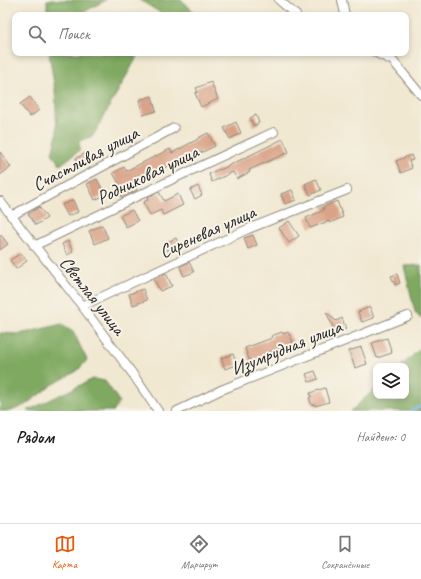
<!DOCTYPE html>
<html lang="ru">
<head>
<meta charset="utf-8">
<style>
  :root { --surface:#fff; --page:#f6f6f6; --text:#222; --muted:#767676; --line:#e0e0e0; --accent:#ea580c }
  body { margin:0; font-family:Caveat,sans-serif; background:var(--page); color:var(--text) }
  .controls { position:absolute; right:12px; bottom:12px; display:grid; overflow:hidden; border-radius:8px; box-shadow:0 2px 6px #0003 }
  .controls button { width:36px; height:36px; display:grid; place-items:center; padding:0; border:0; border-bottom:1px solid var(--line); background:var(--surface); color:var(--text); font:20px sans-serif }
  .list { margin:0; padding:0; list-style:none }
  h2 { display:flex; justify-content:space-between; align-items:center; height:52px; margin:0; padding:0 16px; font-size:17px }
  h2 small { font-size:13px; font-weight:400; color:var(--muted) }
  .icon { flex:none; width:22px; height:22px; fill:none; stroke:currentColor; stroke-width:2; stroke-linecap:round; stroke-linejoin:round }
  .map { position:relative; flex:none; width:421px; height:411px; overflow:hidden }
  .search { position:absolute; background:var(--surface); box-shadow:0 2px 6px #0003; left:12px; right:12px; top:12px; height:44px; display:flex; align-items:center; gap:10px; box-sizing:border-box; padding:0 14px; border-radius:8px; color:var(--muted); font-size:15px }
  .sheet { height:112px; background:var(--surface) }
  nav { display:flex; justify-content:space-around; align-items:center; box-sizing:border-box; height:56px; border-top:1px solid var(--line); background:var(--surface); font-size:11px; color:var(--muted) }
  nav a { display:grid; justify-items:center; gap:2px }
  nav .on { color:var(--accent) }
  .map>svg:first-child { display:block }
</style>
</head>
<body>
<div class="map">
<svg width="421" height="411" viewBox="0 0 421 411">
  <rect width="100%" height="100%" fill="#f7f3e8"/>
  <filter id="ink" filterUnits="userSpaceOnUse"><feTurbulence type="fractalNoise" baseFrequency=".025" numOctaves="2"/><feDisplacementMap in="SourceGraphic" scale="8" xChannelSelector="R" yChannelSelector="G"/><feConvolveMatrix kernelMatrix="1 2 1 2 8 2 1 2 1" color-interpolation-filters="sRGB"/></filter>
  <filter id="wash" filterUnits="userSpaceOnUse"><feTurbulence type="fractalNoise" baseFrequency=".012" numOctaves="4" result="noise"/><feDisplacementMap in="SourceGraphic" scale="16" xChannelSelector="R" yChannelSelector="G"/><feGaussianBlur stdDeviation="0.9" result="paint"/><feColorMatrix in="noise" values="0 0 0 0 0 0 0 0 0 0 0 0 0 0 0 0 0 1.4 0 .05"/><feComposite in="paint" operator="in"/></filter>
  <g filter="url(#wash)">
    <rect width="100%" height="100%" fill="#f1e8d1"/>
    <g fill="#7fa960" stroke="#556a46">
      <polygon points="47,0 106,0 84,12 87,15 47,15"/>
      <polygon points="140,0 182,0 197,15 164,15"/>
      <polygon points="49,53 136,53 138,55 93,136 79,141 80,150 60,165 52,153 57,134 55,90"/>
      <polygon points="421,265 421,319 415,312 404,266"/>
      <polygon points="62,324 73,331 87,360 77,371 52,385 25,405 11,411 0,411 0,333 20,334"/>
      <polygon points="421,348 421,411 351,411 376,388 376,396 406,396 406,366 401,366"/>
      <polygon points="93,379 105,381 119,401 114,411 27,411"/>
    </g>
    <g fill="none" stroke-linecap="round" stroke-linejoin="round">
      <polyline stroke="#70b6e7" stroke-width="2.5" points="411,411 421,406"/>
    </g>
    <g id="blocks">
      <g fill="#daa388">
        <polygon points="211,82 218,99 201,107 195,93 198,92 196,88"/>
        <polygon points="152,96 156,111 143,115 139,100"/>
        <polygon points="30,97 39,110 30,117 20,104"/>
        <polygon points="256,115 259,123 254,126 250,118"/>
        <polygon points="236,122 241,133 230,139 224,128"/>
        <polygon points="208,133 215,146 186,160 185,158 133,183 137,190 122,198 116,187 120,185 113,173 124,167 126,171 170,149 172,153 198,139 198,138"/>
        <polygon points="283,139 289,152 249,170 250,172 237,179 233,172 212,182 209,174 219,169 220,170"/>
        <polygon points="0,152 11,167 0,175"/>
        <polygon points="88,152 93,162 80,168 76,158"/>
        <polygon points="411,155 413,160 409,161 412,168 401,173 396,161"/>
        <polygon points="97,179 105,195 95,200 87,184"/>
        <polygon points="316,179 321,190 310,195 305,184"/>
        <polygon points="198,186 202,195 195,199 190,190"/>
        <polygon points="292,190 296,200 285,204 281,194"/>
        <polygon points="159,192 164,201 178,194 183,205 163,215 161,210 150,215 143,202 148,200 147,198"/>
        <polygon points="73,200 78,212 68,216 62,205"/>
        <polygon points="337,201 343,217 330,223 329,221 310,228 306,218 324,210 323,207"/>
        <polygon points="39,207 47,218 36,225 28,214"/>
        <polygon points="132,210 138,221 126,227 120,216"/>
        <polygon points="289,221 299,236 289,243 279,228"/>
        <polygon points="102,225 108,238 95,244 89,231"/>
        <polygon points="0,234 8,244 0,250"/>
        <polygon points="253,235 257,245 248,249 244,238"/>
        <polygon points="176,238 180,248 169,253 165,243"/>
        <polygon points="68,241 73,252 67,255 62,244"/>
        <polygon points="21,253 27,261 16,269 10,260"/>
        <polygon points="189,262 194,272 184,276 180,267"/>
        <polygon points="166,273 172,286 160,291 154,279"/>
        <polygon points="397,274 400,283 395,285 391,276"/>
        <polygon points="143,289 147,300 133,305 129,294"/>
        <polygon points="370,307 374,318 362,322 358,312"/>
        <polygon points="326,312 336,321 342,318 346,329 340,332 338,329 335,331"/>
        <polygon points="282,332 283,334 288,332 293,342 289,344 290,346 285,349 284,346 263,355 264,359 253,363 252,362 250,362 245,348 272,338 271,336"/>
        <polygon points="387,338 392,353 377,358 372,343"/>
        <polygon points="361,347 367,364 355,368 349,351"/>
        <polygon points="233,354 237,365 225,369 221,358"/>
        <polygon points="315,371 318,379 309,382 306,374"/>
        <polygon points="325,388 329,402 315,406 315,404 312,405 309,398 311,397 310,393"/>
      </g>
    </g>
  </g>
  <g filter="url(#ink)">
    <use href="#blocks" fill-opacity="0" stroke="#8e8a7e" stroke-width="1"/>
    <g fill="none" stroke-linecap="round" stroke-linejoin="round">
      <g stroke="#8e8a7e" stroke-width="10">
        <g id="minor">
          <polyline points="279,0 296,15"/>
          <polyline points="342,0 345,15"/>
          <polyline points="376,53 393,61 421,95"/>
          <polyline points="0,201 82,306 132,373 158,411"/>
          <polyline points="11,216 174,128"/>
          <polyline points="34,246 173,179 274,132"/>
          <polyline points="82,306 248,229 347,190"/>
          <polyline points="177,411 221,390 408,316"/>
        </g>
      </g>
      <use href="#minor" stroke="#fff" stroke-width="8"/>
    </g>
  </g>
  <g text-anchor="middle" stroke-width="4" stroke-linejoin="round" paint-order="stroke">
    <g font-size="19" fill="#2b2b2b" stroke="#f7f3e8">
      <text transform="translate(85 158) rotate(-28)" y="7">Счастливая улица</text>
      <text transform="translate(147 174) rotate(-26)" y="7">Родниковая улица</text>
      <text transform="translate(207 231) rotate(-24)" y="7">Сиреневая улица</text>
      <text transform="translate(93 295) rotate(52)" y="7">Светлая улица</text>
      <text transform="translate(286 347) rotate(-22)" y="7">Изумрудная улица</text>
    </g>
  </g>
</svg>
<div class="controls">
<button><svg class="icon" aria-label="layers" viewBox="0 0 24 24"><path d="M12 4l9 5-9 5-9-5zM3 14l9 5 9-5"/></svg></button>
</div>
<div class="search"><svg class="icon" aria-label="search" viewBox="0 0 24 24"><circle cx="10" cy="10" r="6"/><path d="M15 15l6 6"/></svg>Поиск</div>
</div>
<section class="sheet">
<h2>Рядом<small>Найдено: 0</small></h2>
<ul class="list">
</ul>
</section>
<nav>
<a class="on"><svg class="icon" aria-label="map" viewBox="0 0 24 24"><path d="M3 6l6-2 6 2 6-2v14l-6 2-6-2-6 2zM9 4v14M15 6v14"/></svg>Карта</a>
<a><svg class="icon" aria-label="directions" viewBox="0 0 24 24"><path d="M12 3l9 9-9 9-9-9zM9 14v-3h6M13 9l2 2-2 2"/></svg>Маршрут</a>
<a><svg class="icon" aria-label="saved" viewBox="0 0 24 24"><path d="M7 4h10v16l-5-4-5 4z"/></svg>Сохранённые</a>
</nav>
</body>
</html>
